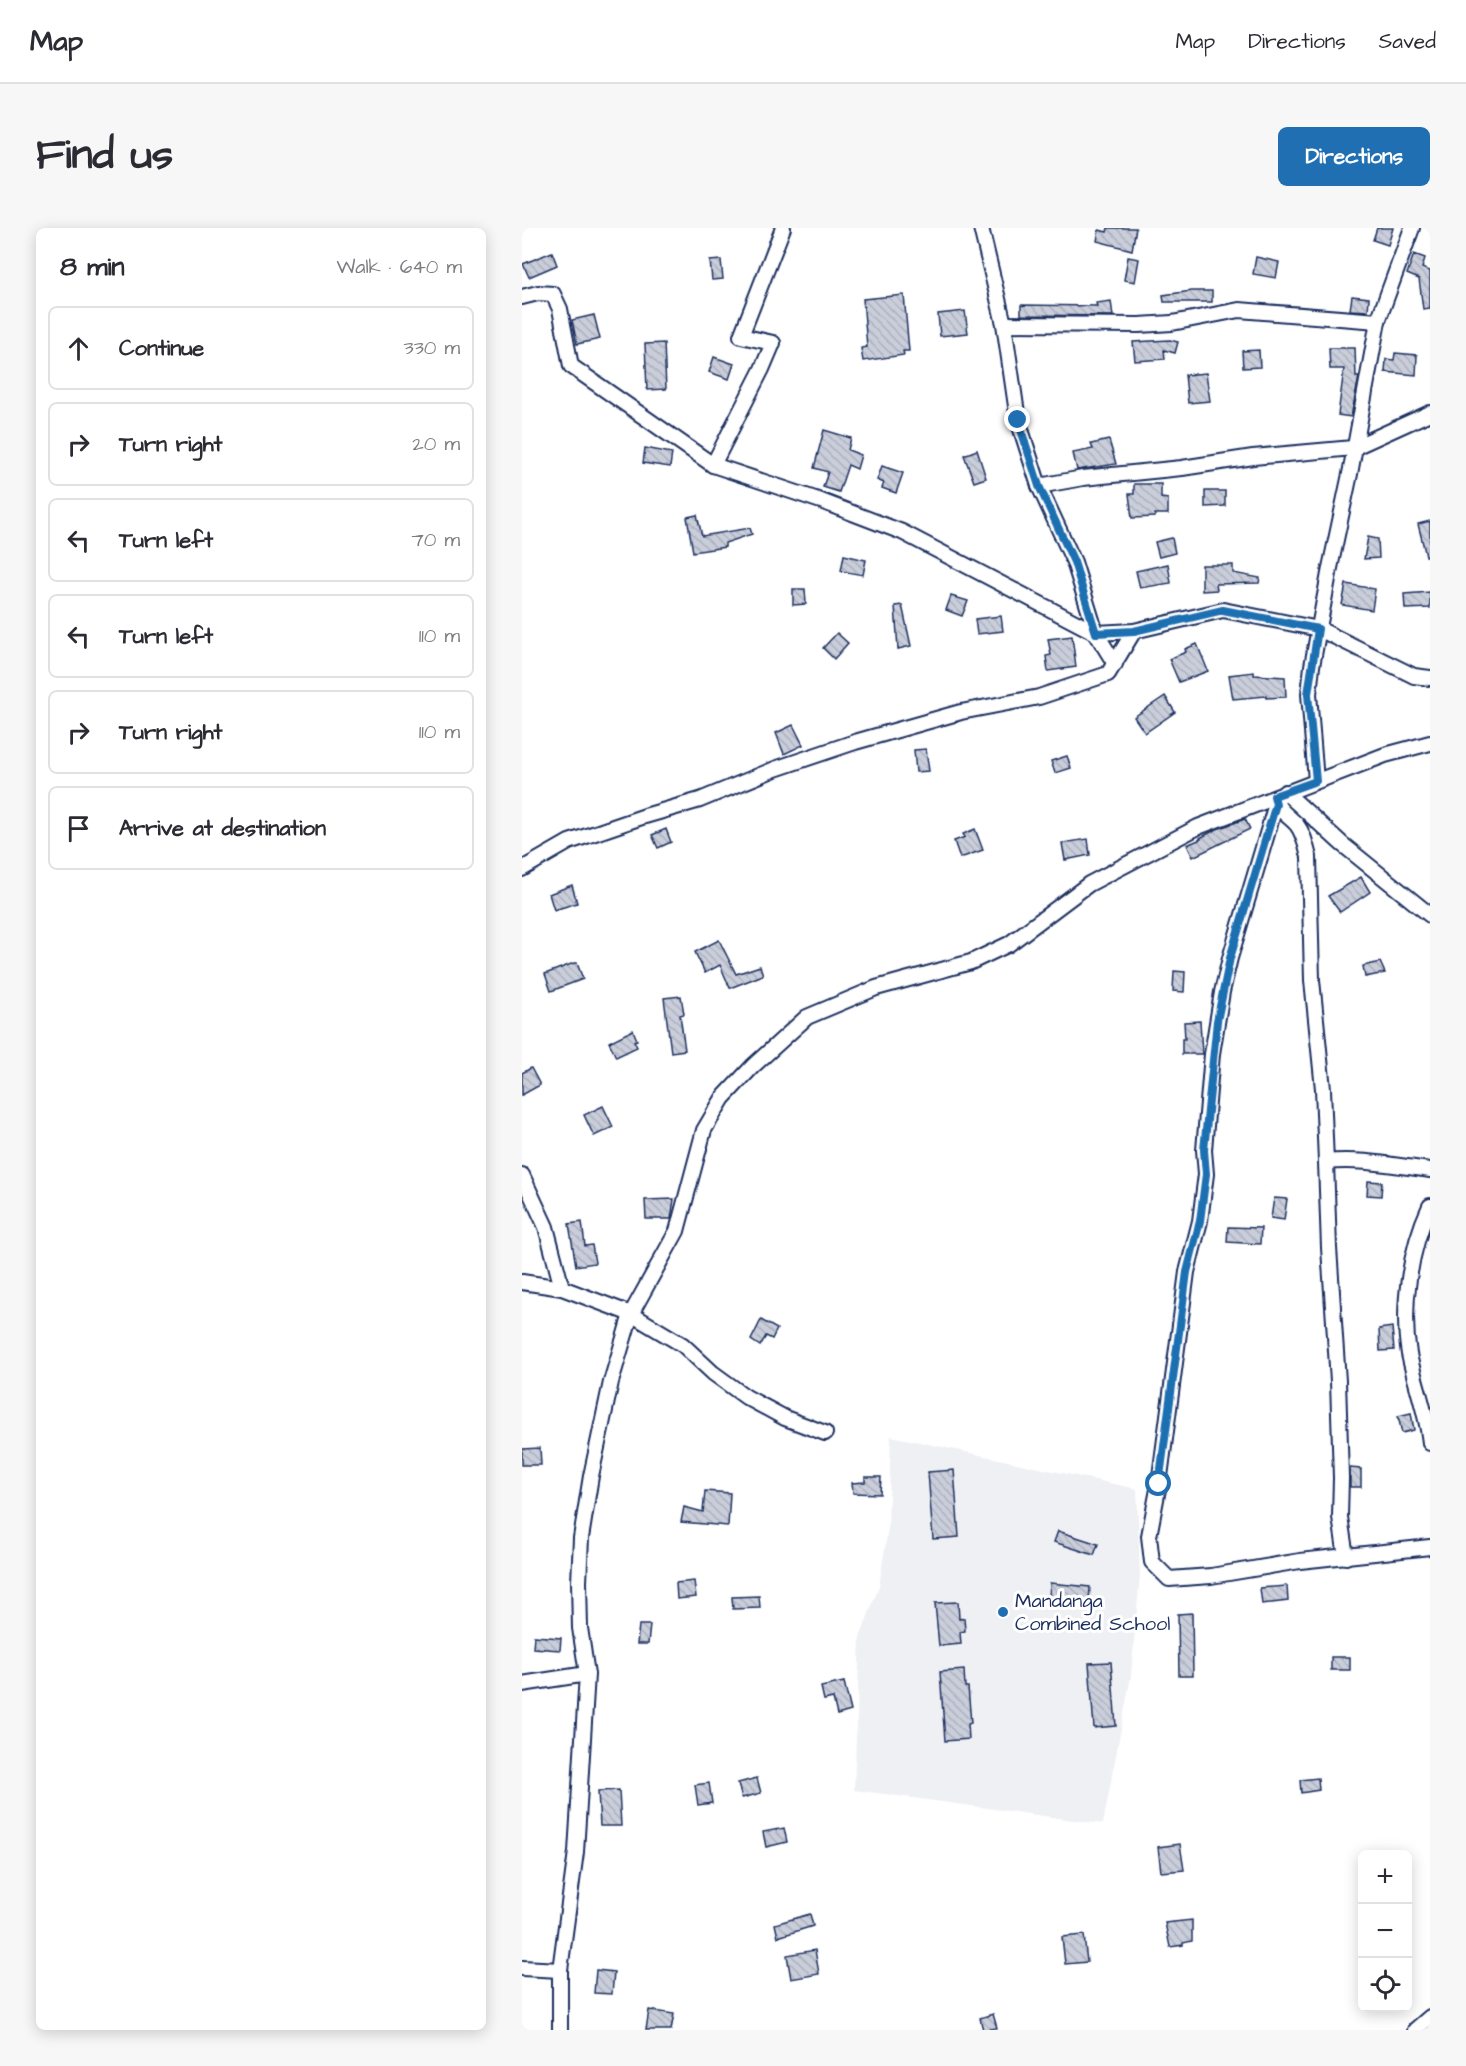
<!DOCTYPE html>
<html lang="en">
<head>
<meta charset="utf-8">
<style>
  :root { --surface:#fff; --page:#f7f7f7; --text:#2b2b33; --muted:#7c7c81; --line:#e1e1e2; --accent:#1f6fb2 }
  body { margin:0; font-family:"Architects Daughter",sans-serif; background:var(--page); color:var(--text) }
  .controls { position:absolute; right:18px; bottom:18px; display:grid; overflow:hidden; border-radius:9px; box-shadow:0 3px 15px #0003 }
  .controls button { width:54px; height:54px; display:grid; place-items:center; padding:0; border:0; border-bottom:2px solid var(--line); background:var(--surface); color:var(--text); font:30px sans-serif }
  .stop { position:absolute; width:18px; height:18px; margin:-14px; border:4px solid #1f6fb2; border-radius:50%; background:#fff }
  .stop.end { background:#1f6fb2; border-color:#fff; box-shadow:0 2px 6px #0008 }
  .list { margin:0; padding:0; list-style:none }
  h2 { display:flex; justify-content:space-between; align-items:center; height:78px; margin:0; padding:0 24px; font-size:26px }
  h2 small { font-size:20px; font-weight:400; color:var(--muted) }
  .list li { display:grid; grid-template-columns:39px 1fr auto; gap:18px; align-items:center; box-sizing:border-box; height:84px; margin:0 12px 12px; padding:0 12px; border:2px solid var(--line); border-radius:9px }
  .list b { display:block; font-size:22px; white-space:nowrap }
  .list em { font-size:20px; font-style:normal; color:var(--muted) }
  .icon { flex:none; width:33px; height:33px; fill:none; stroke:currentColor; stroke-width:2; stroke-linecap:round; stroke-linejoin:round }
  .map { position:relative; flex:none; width:908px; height:1802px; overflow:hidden; border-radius:9px }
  header { display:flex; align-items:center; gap:36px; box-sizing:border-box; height:84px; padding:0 30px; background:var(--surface); border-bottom:2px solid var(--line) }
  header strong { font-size:28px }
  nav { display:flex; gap:33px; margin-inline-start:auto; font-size:21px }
  .intro { display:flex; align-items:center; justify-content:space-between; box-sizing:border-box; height:144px; padding:0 36px }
  h1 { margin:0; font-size:42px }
  .button { padding:15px 27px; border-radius:9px; background:var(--accent); color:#fff; font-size:21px; font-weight:700 }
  main { display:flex; gap:36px; padding:0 36px }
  aside { flex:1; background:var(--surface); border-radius:9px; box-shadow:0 3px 15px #0003 }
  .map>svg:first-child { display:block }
</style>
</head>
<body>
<header>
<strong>Map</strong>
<nav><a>Map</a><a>Directions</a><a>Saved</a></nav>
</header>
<div class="intro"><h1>Find us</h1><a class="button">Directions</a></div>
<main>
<aside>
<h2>8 min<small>Walk · 640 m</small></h2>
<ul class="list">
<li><svg class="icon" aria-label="ahead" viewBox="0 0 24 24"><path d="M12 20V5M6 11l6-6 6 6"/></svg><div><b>Continue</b></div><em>330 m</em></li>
<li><svg class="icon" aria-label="right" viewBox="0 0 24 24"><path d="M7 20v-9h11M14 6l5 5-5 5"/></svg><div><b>Turn right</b></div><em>20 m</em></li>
<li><svg class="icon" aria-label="left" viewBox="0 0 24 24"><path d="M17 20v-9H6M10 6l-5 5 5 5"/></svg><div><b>Turn left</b></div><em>70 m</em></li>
<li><svg class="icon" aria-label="left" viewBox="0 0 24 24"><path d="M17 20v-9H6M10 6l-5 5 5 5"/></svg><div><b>Turn left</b></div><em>110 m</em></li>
<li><svg class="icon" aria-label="right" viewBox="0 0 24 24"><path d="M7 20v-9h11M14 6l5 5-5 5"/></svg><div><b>Turn right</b></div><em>110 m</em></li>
<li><svg class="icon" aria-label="arrive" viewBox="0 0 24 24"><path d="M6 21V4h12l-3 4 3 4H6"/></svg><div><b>Arrive at destination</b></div></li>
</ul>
</aside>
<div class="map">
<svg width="908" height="1802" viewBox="0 0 908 1802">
  <defs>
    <pattern id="building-back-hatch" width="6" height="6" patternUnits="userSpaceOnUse" patternTransform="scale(1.5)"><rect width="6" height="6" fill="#caceda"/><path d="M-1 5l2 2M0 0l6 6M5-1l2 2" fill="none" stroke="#adb1be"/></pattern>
  </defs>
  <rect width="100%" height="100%" fill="#fff"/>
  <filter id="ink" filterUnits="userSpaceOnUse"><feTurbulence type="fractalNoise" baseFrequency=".0167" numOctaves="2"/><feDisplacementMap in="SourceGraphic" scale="12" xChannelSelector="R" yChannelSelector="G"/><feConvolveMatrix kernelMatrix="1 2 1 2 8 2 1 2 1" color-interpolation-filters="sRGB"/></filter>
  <g filter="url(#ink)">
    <polygon fill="#eff0f4" points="369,1208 615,1261 618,1348 609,1448 581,1596 332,1562 338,1410 357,1358 366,1300"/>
    <g fill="url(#building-back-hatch)" stroke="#1b2f5e" stroke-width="1.5">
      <polygon points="586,0 614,0 610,22 575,13 577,2 585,4"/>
      <polygon points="855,0 871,0 866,17 851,12"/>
      <polygon points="30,24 35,37 7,49 1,36"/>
      <polygon points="892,26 903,30 900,40 908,43 908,80 901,81 897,51 885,46"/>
      <polygon points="606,29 617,31 613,54 602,52"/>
      <polygon points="734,29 757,34 754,50 731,46"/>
      <polygon points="199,32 201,51 190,52 188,33"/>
      <polygon points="670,63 690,63 690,74 642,74 641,67"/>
      <polygon points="382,67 387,123 381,123 382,127 341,133 339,120 345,119 341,71"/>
      <polygon points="830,68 847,70 846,83 828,82"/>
      <polygon points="589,73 591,88 499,87 499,77 575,78 574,75"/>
      <polygon points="443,83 446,105 418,108 416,86"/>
      <polygon points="72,87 78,111 55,116 50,92"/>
      <polygon points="648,112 656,114 653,125 642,122 643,131 613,133 611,114"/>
      <polygon points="142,115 144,161 125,162 123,116"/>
      <polygon points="807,120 833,120 834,149 837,149 829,189 816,187 822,141 808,141"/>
      <polygon points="737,122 738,139 721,140 720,123"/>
      <polygon points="873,125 895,127 894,147 863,144 864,131 872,132"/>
      <polygon points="192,129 212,136 207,151 187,144"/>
      <polygon points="684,145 688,173 666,175 663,147"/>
      <polygon points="302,202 329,210 326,222 339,227 335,241 326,237 317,264 301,259 306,244 292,240"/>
      <polygon points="587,212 594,236 555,242 551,225 571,221 569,216"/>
      <polygon points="123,220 150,225 148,239 121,235"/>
      <polygon points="455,222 464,250 452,254 442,227"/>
      <polygon points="360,238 381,245 374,265 360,260 362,255 355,252"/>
      <polygon points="612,256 639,256 639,270 646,271 646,286 633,286 633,289 610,290 607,266 612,266"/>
      <polygon points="683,263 703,263 703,278 683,279"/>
      <polygon points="175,287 180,308 228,300 230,306 203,315 203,319 171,324 165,289"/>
      <polygon points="908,293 908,328 904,328 896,296"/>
      <polygon points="846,309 856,311 857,330 842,331"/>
      <polygon points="650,310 653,325 637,329 633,314"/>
      <polygon points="322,327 344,332 341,347 319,343"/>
      <polygon points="646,336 649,355 618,360 614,343"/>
      <polygon points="680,337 711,337 711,345 738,350 737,355 694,356 695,362 680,363"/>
      <polygon points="824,356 853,361 850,382 820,377"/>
      <polygon points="271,361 283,361 284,376 271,377"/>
      <polygon points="908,364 908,380 883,381 882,366"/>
      <polygon points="429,368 446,373 440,388 424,382"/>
      <polygon points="380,377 389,418 376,421 373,378"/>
      <polygon points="479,388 481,403 455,406 453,391"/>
      <polygon points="315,405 326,415 312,431 301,420"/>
      <polygon points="550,408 554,439 526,443 524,428 529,427 526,411"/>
      <polygon points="675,416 686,443 657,454 647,431 664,424 663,421"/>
      <polygon points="732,444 732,447 763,449 764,469 744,470 744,468 711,471 707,447"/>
      <polygon points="643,468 653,484 623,505 612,489"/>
      <polygon points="271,497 281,517 262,526 254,505"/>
      <polygon points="404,521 407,543 394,544 392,522"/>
      <polygon points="545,528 549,540 533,545 529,533"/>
      <polygon points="723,591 728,601 671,629 665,617 679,611 678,610 695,601"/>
      <polygon points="144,601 149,614 136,620 130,607"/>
      <polygon points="453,601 461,622 438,630 432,613 443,609 441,606"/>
      <polygon points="566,611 568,627 543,632 540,615"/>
      <polygon points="839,649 848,664 818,684 806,668"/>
      <polygon points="50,657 55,675 32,682 27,666"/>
      <polygon points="197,712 214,746 238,738 241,747 208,760 198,737 183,745 173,724"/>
      <polygon points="858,734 863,745 843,749 841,738"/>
      <polygon points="52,735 55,735 61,751 29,763 23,746"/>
      <polygon points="652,743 663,744 662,764 651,763"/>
      <polygon points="159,768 162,786 158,787 163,822 149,824 142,770"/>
      <polygon points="678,793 680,826 660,826 660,811 663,811 662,794"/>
      <polygon points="111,802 115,812 112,813 115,819 94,829 87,814"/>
      <polygon points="9,840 18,857 0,867 0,845"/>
      <polygon points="81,878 91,899 72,908 62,887"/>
      <polygon points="846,953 860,954 859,968 845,967"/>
      <polygon points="752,970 765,971 762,992 749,990"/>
      <polygon points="152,971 149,991 124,991 123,972"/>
      <polygon points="60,994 63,1018 70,1017 73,1035 54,1038 47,996"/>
      <polygon points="706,999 739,1000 738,1016 705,1014"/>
      <polygon points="239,1092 255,1101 250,1111 244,1108 238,1118 229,1112"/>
      <polygon points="870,1099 872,1122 858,1123 857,1101"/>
      <polygon points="889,1185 892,1202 880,1205 876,1188"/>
      <polygon points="18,1220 19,1237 0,1237 0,1221"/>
      <polygon points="828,1240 839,1241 839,1259 828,1259"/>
      <polygon points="432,1242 437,1309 411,1311 406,1244"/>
      <polygon points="343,1249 359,1249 358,1266 331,1265 330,1255 343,1254"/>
      <polygon points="183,1263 208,1265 206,1298 159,1294 162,1279 181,1284"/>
      <polygon points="536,1303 576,1316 572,1327 532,1314"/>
      <polygon points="172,1353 174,1369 155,1371 154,1355"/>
      <polygon points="528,1355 568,1359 567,1374 527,1370"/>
      <polygon points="765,1358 766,1373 740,1376 738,1360"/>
      <polygon points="237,1368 238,1380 211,1381 210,1369"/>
      <polygon points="436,1374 437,1391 442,1390 443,1403 438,1404 439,1416 417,1418 413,1375"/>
      <polygon points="670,1385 671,1448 657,1448 656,1386"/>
      <polygon points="117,1397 128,1397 126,1416 115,1416"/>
      <polygon points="12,1408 39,1410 38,1422 11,1420"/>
      <rect x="809" y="1429" width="19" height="13"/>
      <polygon points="589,1434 594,1498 572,1500 567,1435"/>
      <polygon points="442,1442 443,1459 446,1459 449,1495 446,1496 447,1511 423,1513 418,1444"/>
      <polygon points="322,1454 329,1483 315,1487 311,1470 302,1472 299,1459"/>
      <polygon points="235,1550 239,1565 220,1570 216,1555"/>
      <polygon points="796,1550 797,1562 779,1565 778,1552"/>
      <polygon points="187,1555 190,1575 176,1577 173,1557"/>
      <polygon points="97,1562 99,1598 78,1598 76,1563"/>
      <polygon points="262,1600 265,1614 244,1619 241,1604"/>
      <polygon points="658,1616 662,1642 639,1644 636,1619"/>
      <polygon points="288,1686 291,1698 256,1709 253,1696"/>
      <polygon points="670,1692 670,1713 661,1715 661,1717 648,1719 643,1695"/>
      <polygon points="562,1707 565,1734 543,1736 540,1709"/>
      <polygon points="293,1722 297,1746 269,1751 265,1727"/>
      <polygon points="74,1742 92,1744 90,1766 72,1765"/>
      <polygon points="127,1782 152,1786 149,1802 124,1802"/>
      <polygon points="471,1786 475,1800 461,1802 458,1790"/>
    </g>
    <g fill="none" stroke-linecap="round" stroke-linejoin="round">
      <g stroke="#1b2f5e" stroke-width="18">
        <g id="minor">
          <polyline points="459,0 482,96 496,192 517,258 552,334 574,405 593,436"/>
          <polyline points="0,69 16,65 31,66 38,81 49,138 191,237 299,273 380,304 574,405 612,403 701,382 797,401 892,448 908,450"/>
          <polyline points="482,96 617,97 650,95 717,82 856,93"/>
          <polyline points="191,237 240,141 251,115 219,108 261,0"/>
          <polyline points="517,258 561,250 660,240 731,229 831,220 908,185"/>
          <polyline points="794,553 787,466 790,438 808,340 828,246 856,93 890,0"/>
          <polyline points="763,564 820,616 908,687"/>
          <path d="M 753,570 C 755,582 767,588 775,597 C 782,606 784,618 787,629 L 790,752 L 801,861 L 804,934 C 838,930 874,938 908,942"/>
          <polyline points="754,576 708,730 700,764 690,826 682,922 684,946 678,993 665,1044 637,1256 627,1308 630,1334 647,1351 689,1348 778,1333 908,1319"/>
          <polyline points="0,641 47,614 123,588 178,572 253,541 333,514 439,484 517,469 586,446 612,403"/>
          <polyline points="804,934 807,1020 816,1153 819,1250 818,1289 824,1329"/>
          <polyline points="0,947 24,999 40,1060"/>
          <path d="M 908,978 C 888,1021 879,1079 887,1126 C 893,1156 905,1185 908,1215"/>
          <polyline points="0,1054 40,1060 109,1086 161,1117 191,1145 224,1169 263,1190 303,1205"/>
          <polyline points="0,1456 65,1446"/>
          <polyline points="0,1740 38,1742"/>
          <polyline points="38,1802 38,1742 54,1624 65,1446 58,1400 57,1354 59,1310 69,1248 89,1154 109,1086 155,1003 182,902 201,870 231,838 285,789 354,760 449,734 487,716 567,656 676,599 863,527 908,515"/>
          <polyline points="893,1802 908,1789"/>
        </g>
      </g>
      <use href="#minor" stroke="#fff" stroke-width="14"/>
    </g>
  </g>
  <g fill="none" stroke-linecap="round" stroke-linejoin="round" filter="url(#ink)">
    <polyline stroke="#1f6fb2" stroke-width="8" points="496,192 517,258 552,334 574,405 612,403 701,382 796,401 786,466 794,553 752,568 754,576 708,730 695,793 682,922 684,946 678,993 665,1044 637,1256"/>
  </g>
  <circle fill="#1f6fb2" stroke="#fff" stroke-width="2" cx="481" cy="1384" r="6"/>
  <g text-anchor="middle" stroke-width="6" stroke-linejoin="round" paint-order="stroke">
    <g font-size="20" fill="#1b2f5e" stroke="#fff" text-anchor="start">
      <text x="493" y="1379">Mandanga<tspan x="493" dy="23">Combined School</tspan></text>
    </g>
  </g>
</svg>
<div class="controls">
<button>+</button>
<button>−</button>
<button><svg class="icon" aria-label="locate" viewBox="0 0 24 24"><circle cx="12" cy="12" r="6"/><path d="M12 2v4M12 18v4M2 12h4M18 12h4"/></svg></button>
</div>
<div class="stop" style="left:637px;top:1256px"></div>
<div class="stop end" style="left:496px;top:192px"></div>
</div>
</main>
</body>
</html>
